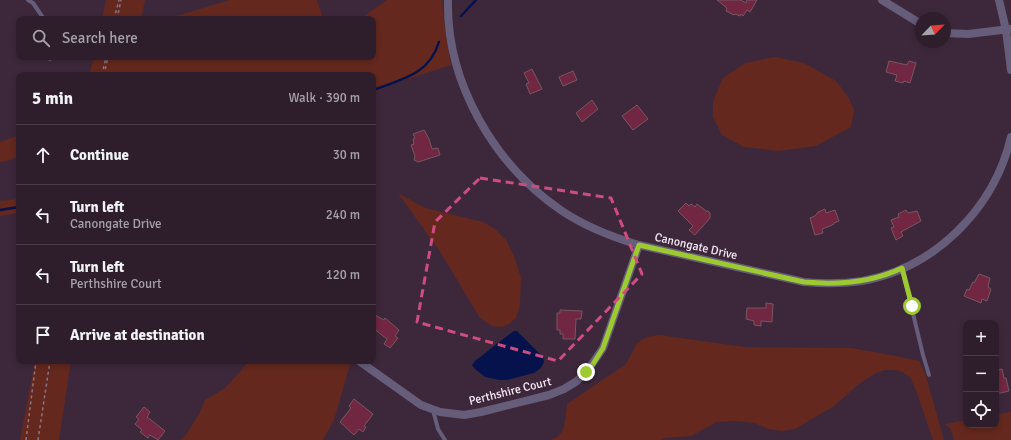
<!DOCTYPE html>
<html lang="en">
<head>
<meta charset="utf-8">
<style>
  :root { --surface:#2e1e2c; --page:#3a2b38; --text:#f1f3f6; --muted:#a7a2a9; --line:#493c48 }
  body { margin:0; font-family:Signika,sans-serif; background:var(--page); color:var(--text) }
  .controls { position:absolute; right:12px; bottom:12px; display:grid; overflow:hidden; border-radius:8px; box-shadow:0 2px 6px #0003 }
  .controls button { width:36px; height:36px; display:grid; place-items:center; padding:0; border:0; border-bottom:1px solid var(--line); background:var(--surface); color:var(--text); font:20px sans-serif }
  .compass { position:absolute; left:915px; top:12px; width:36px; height:36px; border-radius:50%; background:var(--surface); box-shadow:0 2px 6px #0003; rotate:65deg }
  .stop { position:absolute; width:12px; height:12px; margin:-9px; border:3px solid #9dca31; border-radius:50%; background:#fff }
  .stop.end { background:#9dca31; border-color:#fff; box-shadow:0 1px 4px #0008 }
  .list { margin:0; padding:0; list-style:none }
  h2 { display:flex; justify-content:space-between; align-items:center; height:52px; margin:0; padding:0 16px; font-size:17px }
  h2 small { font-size:13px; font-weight:400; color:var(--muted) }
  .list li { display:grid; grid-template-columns:26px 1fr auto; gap:12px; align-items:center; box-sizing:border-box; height:60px; padding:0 16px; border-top:1px solid var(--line) }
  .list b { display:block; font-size:15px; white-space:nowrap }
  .list p { margin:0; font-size:13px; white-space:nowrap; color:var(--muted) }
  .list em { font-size:13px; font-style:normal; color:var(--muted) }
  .icon { flex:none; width:22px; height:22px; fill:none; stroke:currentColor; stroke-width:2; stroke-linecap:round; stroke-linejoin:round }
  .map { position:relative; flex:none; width:1011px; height:440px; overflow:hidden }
  .search { position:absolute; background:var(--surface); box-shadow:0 2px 6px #0003; left:16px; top:16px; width:360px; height:44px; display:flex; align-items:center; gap:10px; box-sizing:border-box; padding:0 14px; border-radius:8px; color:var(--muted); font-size:15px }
  .panel { position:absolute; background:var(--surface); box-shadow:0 2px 6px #0003; left:16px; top:72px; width:360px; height:292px; border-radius:8px }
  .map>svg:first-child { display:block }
</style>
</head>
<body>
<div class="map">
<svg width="1011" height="440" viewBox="0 0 1011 440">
  <rect width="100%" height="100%" fill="#3d283b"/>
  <g fill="#64281e">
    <polygon points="106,0 145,0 141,19 102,19"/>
    <polygon points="230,0 317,0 323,19 166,19"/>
    <polygon points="387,0 442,0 445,29 451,65 373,90 373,75 89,75 94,57 373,57 373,19 360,19"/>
    <polygon points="775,57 804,63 836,81 849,98 854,110 851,127 816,146 778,151 744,147 722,135 713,117 713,101 723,78 745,63"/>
    <polygon points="19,135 19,156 10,160 0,162 0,142"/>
    <polygon points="398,193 425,208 483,222 495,229 506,240 514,256 521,278 520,305 516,318 509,324 502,327 492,326 480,318 441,253"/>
    <polygon points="19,199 19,213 0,216 0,201"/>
    <path d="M 659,335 L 745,347 L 851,348 L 891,355 L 919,361 L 925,373 L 944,440 L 933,440 L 917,393 L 910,377 L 902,372 L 896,370 L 885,370 L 876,373 L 859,384 L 834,406 L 795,429 L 782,431 L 768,429 L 755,423 L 736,421 L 717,422 L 691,436 L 664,438 L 660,440 L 550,440 C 567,436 565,419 567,404 L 626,364 L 637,343 L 647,337 Z"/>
    <polygon points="35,361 71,361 59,440 20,440"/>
    <polygon points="248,361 351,361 334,420 323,440 180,440 186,435 200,412 205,400 225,388 239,373"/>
    <polygon points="1011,412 1011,440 954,440 951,429 945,424 966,420 966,425 996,425 996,415"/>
  </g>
  <polygon fill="#06124c" points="514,331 517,331 543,357 544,362 541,368 534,373 507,380 499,380 485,377 474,368 472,365 475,361 507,336"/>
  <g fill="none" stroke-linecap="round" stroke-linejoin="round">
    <g stroke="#06124c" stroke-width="2.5">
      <polyline points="461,16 476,0"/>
      <path d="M 373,90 C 402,79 429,75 439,42"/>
      <polyline points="0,210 19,207"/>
    </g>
  </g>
  <g fill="#712742" stroke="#775760">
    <polygon points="717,0 741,0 746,3 747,0 757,0 750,12 747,10 743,16 741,14 740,16 735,14 734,15 726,11 727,8"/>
    <polygon points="889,61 907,65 909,61 916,63 910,83 904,81 903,83 895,81 897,75 886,72"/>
    <polygon points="532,69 542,89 530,94 526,84 529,83 524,73"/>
    <polygon points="573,71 577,80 563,86 559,77"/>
    <polygon points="592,100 598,109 582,122 576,113"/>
    <polygon points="637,105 648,119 633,130 622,116"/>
    <polygon points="424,130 429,139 432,149 438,148 440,155 418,162 414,160 415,156 411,145 414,144 413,139 415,138 413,134"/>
    <polygon points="686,203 689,206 691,204 695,207 697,204 706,211 708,211 710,213 710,218 695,235 689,230 693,226 678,211"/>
    <polygon points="825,209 826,213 835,210 839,221 834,223 834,224 830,226 822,229 823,233 815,235 810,218 815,216 818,212"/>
    <polygon points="906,210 908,213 917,211 921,221 901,232 903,236 896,240 891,228 894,227 891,220 899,217 898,214"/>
    <polygon points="979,274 990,278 988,287 991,289 987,301 982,299 981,303 964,296 967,289 969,290 973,282 974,283"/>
    <polygon points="766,303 773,304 772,322 761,321 761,326 754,325 754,321 746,319 747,308 766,308"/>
    <polygon points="560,310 582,311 581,319 576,319 575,339 563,339 563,334 560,334 560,330 557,330 557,313 560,313"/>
    <polygon points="375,315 384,320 385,318 399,330 395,336 398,338 390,348 384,344 387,339 373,328 373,318"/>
    <polygon points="1002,369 1004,378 1006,378 1009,391 996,394 996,370"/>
    <polygon points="354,399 373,414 364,426 366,427 363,432 359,429 354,435 340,422 351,408 349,406"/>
    <polygon points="144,407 150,412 147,417 165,431 158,440 150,435 148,438 140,432 142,430 135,424 139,419 136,417"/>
  </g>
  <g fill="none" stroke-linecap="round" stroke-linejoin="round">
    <g stroke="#897787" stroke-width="1.5" stroke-dasharray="3 3" stroke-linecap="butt">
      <polyline points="114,19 119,0"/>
      <polyline points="117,19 121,0"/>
      <polyline points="102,75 106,57"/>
      <polyline points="104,75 108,57"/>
      <polyline points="26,440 36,361"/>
      <polyline points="38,440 50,361"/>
    </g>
    <g stroke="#665d7b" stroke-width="4">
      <polyline points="28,0 33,3 44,19"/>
      <polyline points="50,57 50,59"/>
      <polyline points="902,268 923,355 929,375"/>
      <polyline points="433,410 438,429 445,440"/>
    </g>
    <g stroke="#665d7b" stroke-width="8">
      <path d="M 448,0 C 446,82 494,165 562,211 C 586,227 612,237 639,245 L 804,282 C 823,284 842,284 862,281 C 935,268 994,209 1011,137"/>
      <polyline points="882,0 921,24"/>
      <polyline points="999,0 1006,30 1011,70"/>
      <polyline points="945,33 968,34 1010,29"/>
      <polyline points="359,361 421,405 440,412 464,415 481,412 549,395 564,389 577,381 588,370 603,348 639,245"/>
    </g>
  </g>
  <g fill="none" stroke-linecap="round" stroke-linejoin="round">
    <path stroke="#9dca31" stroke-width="5" d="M 586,372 L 593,364 L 603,348 L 639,245 L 804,282 C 837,285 871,283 902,268 L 912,306"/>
  </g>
  <path fill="none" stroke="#cf4c81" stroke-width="3" stroke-dasharray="8 5" stroke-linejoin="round" d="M 480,178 L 611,198 L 642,274 L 558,361 L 417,322 L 435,222 Z"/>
  <g text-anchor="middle" stroke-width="3" stroke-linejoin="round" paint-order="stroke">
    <g font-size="12" fill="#f6e8f4" stroke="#3d283b">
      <text transform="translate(696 246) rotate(13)" y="4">Canongate Drive</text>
      <text transform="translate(510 391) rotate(-14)" y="4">Perthshire Court</text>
    </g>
  </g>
</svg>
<div class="controls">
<button>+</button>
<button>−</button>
<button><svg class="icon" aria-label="locate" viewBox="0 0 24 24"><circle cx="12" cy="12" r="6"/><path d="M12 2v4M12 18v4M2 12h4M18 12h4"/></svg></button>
</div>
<svg class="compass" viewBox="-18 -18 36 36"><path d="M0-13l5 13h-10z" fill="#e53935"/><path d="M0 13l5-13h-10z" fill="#a7a2a9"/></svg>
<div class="stop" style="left:912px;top:306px"></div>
<div class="stop end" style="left:586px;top:372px"></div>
<div class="search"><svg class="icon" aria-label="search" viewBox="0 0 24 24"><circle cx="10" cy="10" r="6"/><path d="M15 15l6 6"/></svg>Search here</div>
<section class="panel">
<h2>5 min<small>Walk · 390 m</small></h2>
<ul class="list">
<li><svg class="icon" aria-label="ahead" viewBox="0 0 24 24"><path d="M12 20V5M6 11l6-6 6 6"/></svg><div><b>Continue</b></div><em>30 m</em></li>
<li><svg class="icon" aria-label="left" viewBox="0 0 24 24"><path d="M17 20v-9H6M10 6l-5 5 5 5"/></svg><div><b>Turn left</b><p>Canongate Drive</p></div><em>240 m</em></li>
<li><svg class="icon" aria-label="left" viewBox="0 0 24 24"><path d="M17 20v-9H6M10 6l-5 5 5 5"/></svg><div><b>Turn left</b><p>Perthshire Court</p></div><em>120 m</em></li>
<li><svg class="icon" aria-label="arrive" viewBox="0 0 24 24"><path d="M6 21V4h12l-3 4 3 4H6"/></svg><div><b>Arrive at destination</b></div></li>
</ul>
</section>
</div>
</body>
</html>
